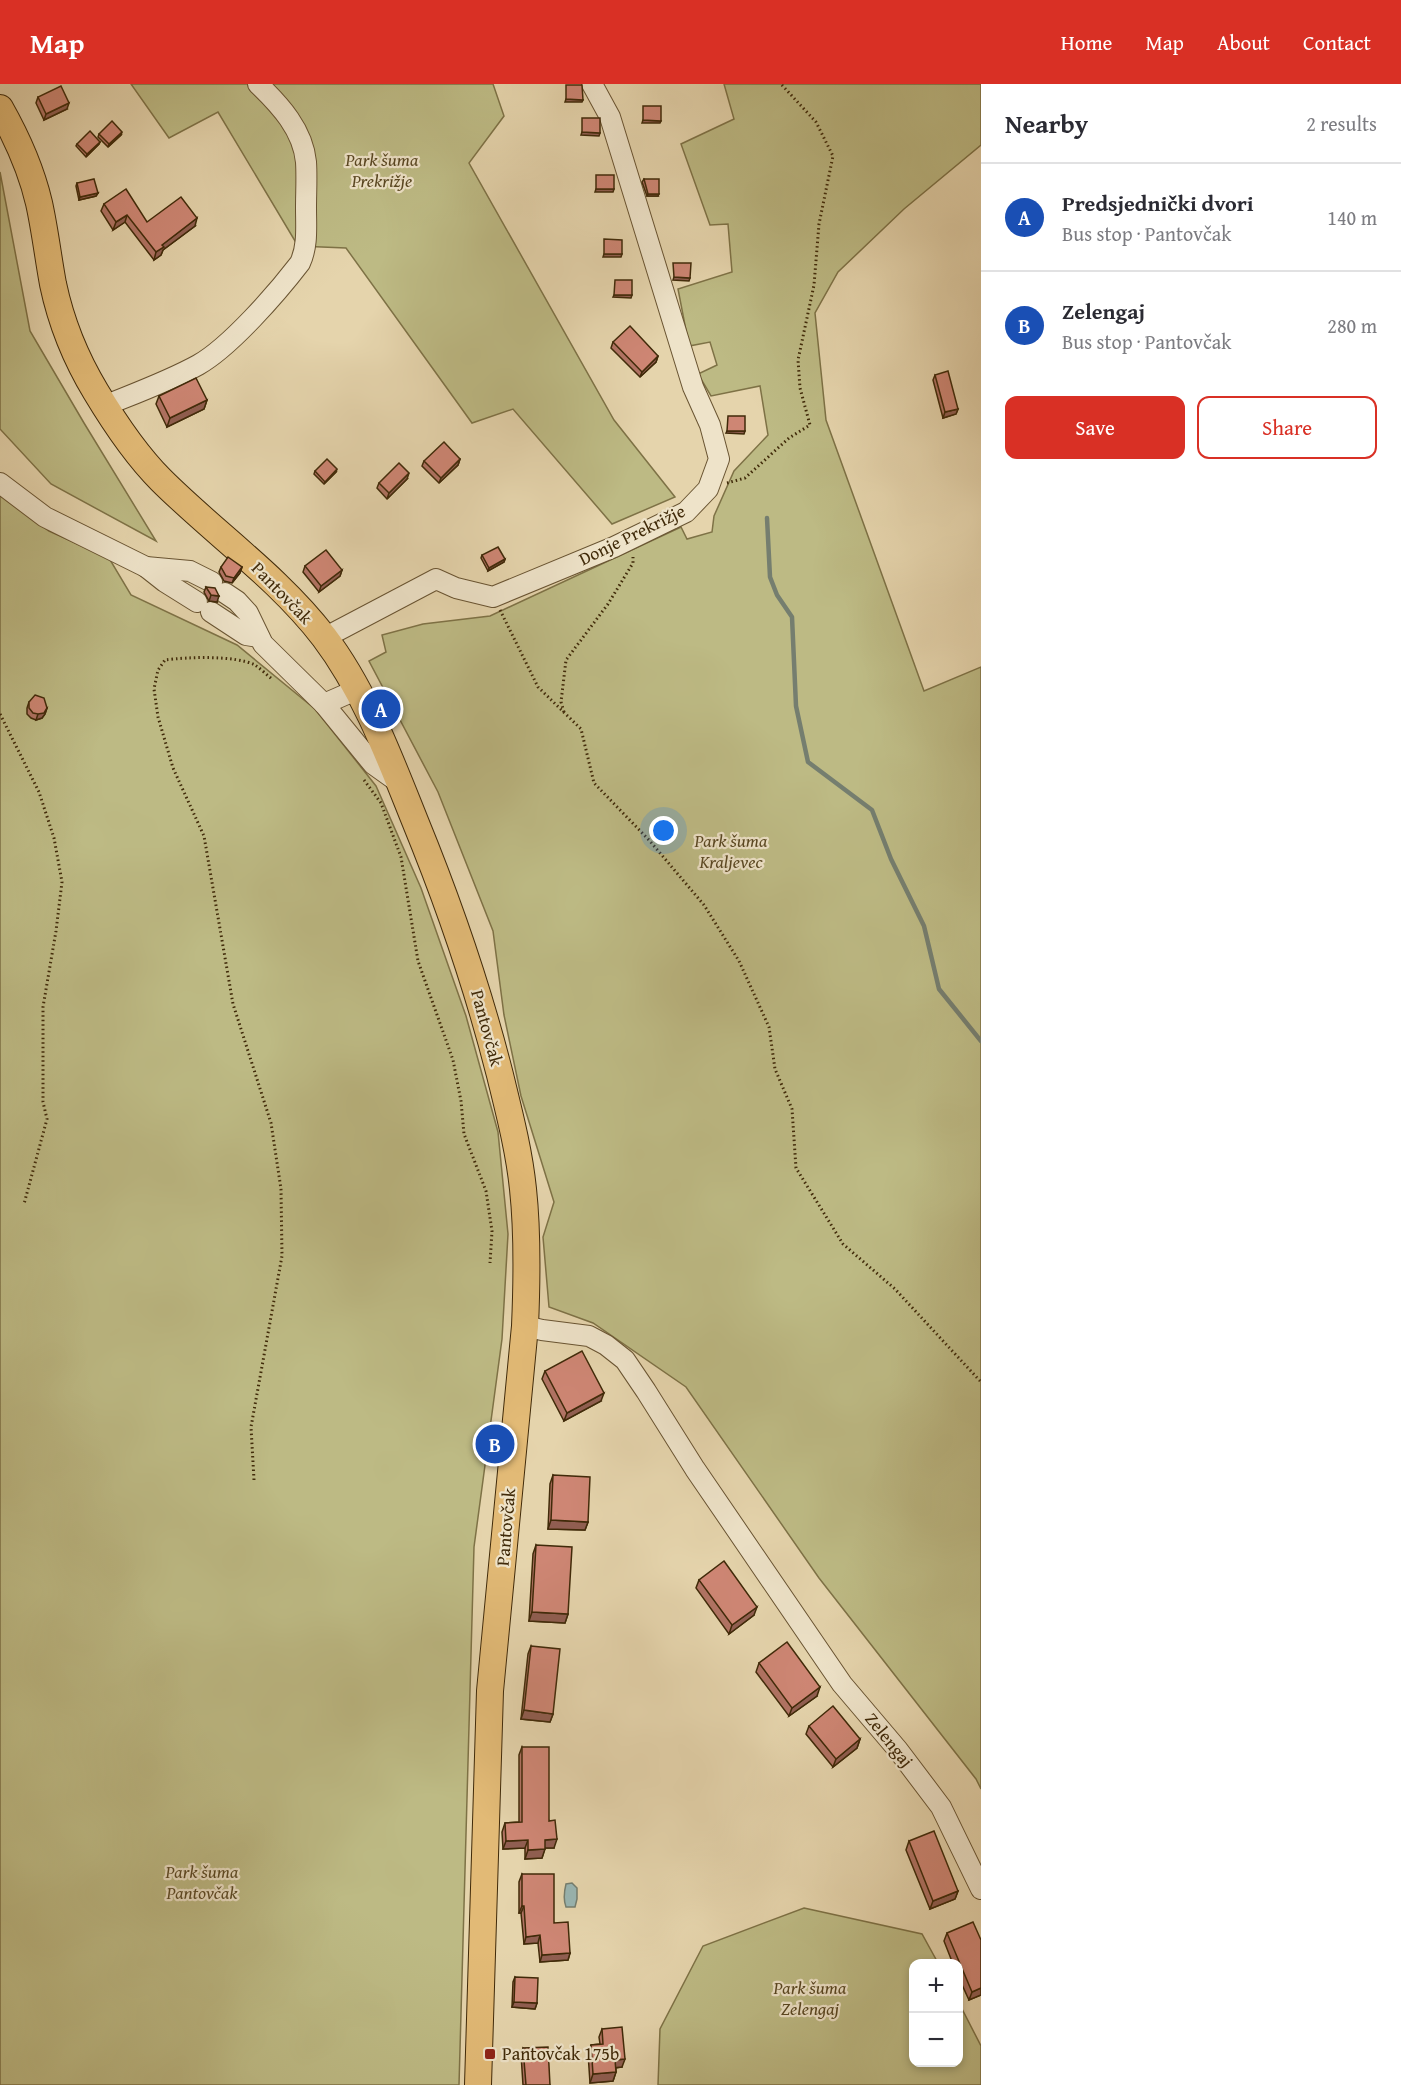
<!DOCTYPE html>
<html lang="en">
<head>
<meta charset="utf-8">
<style>
  :root { --surface:#fff; --page:#f2f2f3; --text:#2b2b33; --muted:#7c7c81; --line:#e1e1e2; --accent:#d93025 }
  body { margin:0; font-family:"Gentium Book Plus",serif; background:var(--page); color:var(--text) }
  .controls { position:absolute; right:18px; bottom:18px; display:grid; overflow:hidden; border-radius:12px; box-shadow:0 3px 9px #0003 }
  .controls button { width:54px; height:54px; display:grid; place-items:center; padding:0; border:0; border-bottom:2px solid var(--line); background:var(--surface); color:var(--text); font:30px sans-serif }
  .you { position:absolute; left:664px; top:747px; width:21px; height:21px; margin:-15px; border:4px solid #fff; border-radius:50%; background:#1a73e8; box-shadow:0 0 0 9px #1a73e833 }
  .badge { display:grid; place-items:center; width:39px; height:39px; border-radius:50%; background:var(--accent); color:#fff; font-size:20px; font-weight:700 }
  .pin { position:absolute; translate:-50% -50%; border:3px solid #fff; box-shadow:0 2px 6px #0006 }
  .list { margin:0; padding:0; list-style:none }
  h2 { display:flex; justify-content:space-between; align-items:center; height:78px; margin:0; padding:0 24px; font-size:26px }
  h2 small { font-size:20px; font-weight:400; color:var(--muted) }
  .list li { display:grid; grid-template-columns:39px 1fr auto; gap:18px; align-items:center; box-sizing:border-box; height:108px; padding:0 24px; border-top:2px solid var(--line) }
  .list b { display:block; font-size:22px; white-space:nowrap }
  .list p { margin:0; font-size:20px; white-space:nowrap; color:var(--muted) }
  .list em { font-size:20px; font-style:normal; color:var(--muted) }
  .actions { display:flex; gap:12px; padding:18px 24px }
  .actions a { flex:1; padding:14px 0; border:2px solid var(--accent); border-radius:12px; text-align:center; font-size:21px; color:var(--accent) }
  .actions .main { background:var(--accent); color:#fff }
  .map { position:relative; flex:none; width:981px; height:2001px; overflow:hidden }
  header { display:flex; align-items:center; gap:36px; box-sizing:border-box; height:84px; padding:0 30px; background:var(--accent); color:#fff }
  header strong { font-size:28px }
  nav { display:flex; gap:33px; margin-inline-start:auto; font-size:21px }
  main { display:flex }
  aside { flex:1; background:var(--surface) }
  .map>svg:first-child { display:block }
</style>
</head>
<body>
<header>
<strong>Map</strong>
<nav><a>Home</a><a>Map</a><a>About</a><a>Contact</a></nav>
</header>
<main>
<div class="map">
<svg width="981" height="2001" viewBox="0 0 981 2001">
  <rect width="100%" height="100%" fill="#e5d4ac"/>
  <filter id="stains"><feTurbulence type="fractalNoise" baseFrequency=".00333" numOctaves="4"/><feColorMatrix values="0 0 0 0 .2 0 0 0 0 .09 0 0 0 0 .02 0 0 0 .5 -.17"/></filter>
  <radialGradient id="worn" r=".72"><stop offset=".6" stop-color="#630" stop-opacity="0"/><stop offset="1" stop-color="#630" stop-opacity=".3"/></radialGradient>
  <g fill="#bdba84" stroke="#7e7246" stroke-width="1.5">
    <polygon points="131,0 493,0 504,32 469,79 614,336 675,413 612,440 513,325 472,339 346,164 298,162 218,28 169,54"/>
    <polygon points="724,0 981,0 981,61 904,125 838,188 815,229 826,336 924,607 981,583 981,1705 976,1695 819,1494 686,1303 593,1239 549,1223 543,1153 554,1118 521,1012 504,931 493,847 438,708 369,577 386,568 382,551 423,540 490,532 681,443 687,455 712,448 714,432 734,387 768,351 760,302 711,312 698,290 717,281 710,258 689,262 678,205 732,188 728,140 710,141 681,60 734,35"/>
    <polygon points="0,88 30,247 84,339 156,457 51,400 0,345"/>
    <polygon points="0,411 49,447 109,474 131,511 237,561 315,625 376,702 421,804 466,932 498,1048 508,1150 502,1255 474,1463 459,2001 0,2001"/>
    <polygon points="804,1824 922,1850 938,1879 914,1880 914,1978 958,1978 959,1919 981,1962 981,2001 658,2001 660,1945 703,1862"/>
  </g>
  <path fill="#99b6b3" stroke="#757e6f" stroke-width="1.5" d="M 572,1799 L 577,1804 L 577,1815 L 575,1823 L 566,1823 C 563,1815 564,1808 566,1800 Z"/>
  <g fill="none" stroke-linecap="round" stroke-linejoin="round">
    <polyline stroke="#757e6f" stroke-width="4.5" points="767,434 770,493 777,511 792,533 796,622 808,678 872,726 891,775 924,842 939,905 981,957"/>
    <g stroke="#695432" stroke-width="22">
      <g id="minor">
        <path d="M 104,322 C 136,309 169,297 198,281 C 230,263 277,209 300,179 C 308,162 306,143 306,124 C 306,109 307,93 306,78 C 303,46 280,21 258,0"/>
        <polyline points="0,399 45,433 146,483 190,487 212,498"/>
        <polyline points="146,483 165,498 197,518"/>
        <polyline points="225,509 237,517 248,529 263,560 324,620 356,606"/>
        <polyline points="211,528 246,551 259,553"/>
        <polyline points="324,554 436,495 456,504 493,513 614,463 686,428 708,405 719,375 710,341 693,303 610,33 592,0"/>
        <polyline points="324,620 373,680 401,700"/>
        <polyline points="525,1242 542,1246 589,1252 606,1261 625,1276 646,1307 695,1385 842,1600 898,1666 941,1723 981,1805"/>
      </g>
    </g>
    <g stroke="#402a09" stroke-width="28">
      <path id="major" d="M 0,24 C 17,54 31,85 39,119 C 45,146 48,173 53,200 C 61,238 76,275 96,308 C 114,338 136,371 161,396 C 214,449 278,493 324,553 C 365,607 390,675 415,737 C 449,820 478,904 500,991 C 509,1028 519,1066 523,1105 C 528,1151 527,1196 525,1242 L 490,1607 L 478,2001"/>
    </g>
    <g stroke="#402a09" stroke-width="3" stroke-dasharray="1.5 3" stroke-linecap="butt">
      <polyline points="727,399 745,394 789,354 810,341 800,304 798,276 814,201 819,140 833,72 816,38 781,0"/>
      <polyline points="500,526 538,603 581,645 594,699 649,756 704,821 739,877 769,943 775,985 792,1025 796,1084 843,1160 895,1205 981,1298"/>
      <polyline points="564,628 561,618 566,576 608,520 633,479 633,473"/>
      <polyline points="0,630 39,708 54,754 62,798 56,847 43,923 43,1018 47,1035 24,1120"/>
      <polyline points="364,696 381,719 401,773 418,877 453,976 461,1017 464,1050 486,1107 492,1147 490,1179"/>
      <path d="M 254,1396 L 251,1343 L 282,1172 L 281,1105 L 271,1039 L 233,920 L 204,752 L 173,684 L 158,633 L 154,605 L 158,586 L 165,576 C 187,573 235,571 255,581 C 261,585 267,591 273,596"/>
    </g>
    <use href="#minor" stroke="#eee3c9" stroke-width="20"/>
    <use href="#major" stroke="#e2ba76" stroke-width="26"/>
  </g>
  <g fill="#b17364" stroke="#402a09" stroke-width="1.5">
    <polygon points="38,13 67,25 44,36 36,19"/>
    <polygon points="99,50 121,51 108,63 98,53"/>
    <polygon points="100,58 99,60 86,73 76,62 77,60"/>
    <polygon points="644,95 658,112 647,112 642,98"/>
    <polygon points="77,99 98,109 96,112 79,116 76,102"/>
    <polygon points="104,120 147,138 195,142 163,166 161,171 154,176 125,138 113,146 101,127"/>
    <polygon points="613,258 658,272 656,278 640,293 611,264"/>
    <polygon points="935,291 958,325 956,330 943,334 933,296"/>
    <polygon points="159,312 207,316 204,325 167,343 156,320"/>
    <polygon points="460,375 458,381 439,399 422,382 424,377"/>
    <polygon points="315,387 336,388 324,400 314,390"/>
    <polygon points="407,395 387,415 377,404 379,399"/>
    <polygon points="482,471 505,475 504,478 488,487 481,474"/>
    <polygon points="305,482 342,486 340,492 319,508 303,488"/>
    <polygon points="221,483 242,483 240,489 232,499 224,497 219,488"/>
    <polygon points="206,503 217,518 209,517 204,508"/>
    <polygon points="29,618 47,624 45,630 42,634 36,636 31,634 27,630 27,624"/>
    <polygon points="545,1287 601,1317 564,1337 542,1295"/>
    <polygon points="553,1391 588,1438 585,1446 548,1445 550,1400"/>
    <polygon points="536,1461 568,1530 565,1539 529,1537 533,1470"/>
    <polygon points="699,1496 754,1531 729,1550 696,1504"/>
    <polygon points="531,1562 553,1630 550,1638 521,1635 528,1570"/>
    <polygon points="759,1579 817,1612 789,1632 756,1588"/>
    <polygon points="809,1642 860,1655 857,1664 833,1683 806,1650"/>
    <polygon points="522,1663 549,1737 554,1764 545,1764 542,1774 525,1775 525,1764 503,1765 502,1748 505,1739 519,1738 519,1671"/>
    <polygon points="909,1757 958,1807 955,1815 930,1825 906,1766"/>
    <polygon points="522,1790 554,1839 570,1869 568,1876 540,1878 538,1859 524,1860 521,1829 519,1829 519,1798"/>
    <polygon points="947,1849 981,1856 981,1911 969,1916 958,1892 958,1880 953,1880 944,1857"/>
    <polygon points="515,1893 537,1919 535,1925 512,1923 513,1898"/>
    <polygon points="602,1945 622,1983 616,1984 616,1988 613,1997 590,1999 588,1969 591,1961 600,1960 599,1953"/>
    <polygon points="523,1964 550,2001 523,2001 521,1970"/>
  </g>
  <g fill="#905e51" stroke="#402a09" stroke-width="1.5">
    <polygon points="566,15 583,16 582,18 565,18"/>
    <polygon points="69,19 67,25 44,36 46,30"/>
    <polygon points="643,36 661,37 660,39 642,39"/>
    <polygon points="122,48 121,51 108,63 109,60"/>
    <polygon points="582,48 600,49 599,52 581,51"/>
    <polygon points="100,58 99,60 86,73 87,70"/>
    <polygon points="596,105 614,105 613,108 595,108"/>
    <polygon points="98,109 96,112 79,116 80,113"/>
    <polygon points="648,110 659,110 658,112 647,112"/>
    <polygon points="127,131 125,138 113,146 116,138"/>
    <polygon points="197,134 195,142 163,166 161,171 154,176 156,168 162,161"/>
    <polygon points="604,170 622,170 621,173 603,173"/>
    <polygon points="674,193 690,194 689,197 673,196"/>
    <polygon points="614,211 632,211 631,214 613,213"/>
    <polygon points="658,272 656,278 640,293 642,288"/>
    <polygon points="207,316 204,325 167,343 170,334"/>
    <polygon points="958,325 956,330 943,334 945,328"/>
    <polygon points="727,347 745,347 744,350 726,349"/>
    <polygon points="460,375 458,381 439,399 441,394"/>
    <polygon points="337,385 336,388 324,400 325,398"/>
    <polygon points="409,389 407,395 387,415 389,409"/>
    <polygon points="505,475 504,478 488,487 489,484"/>
    <polygon points="242,483 240,489 232,499 234,494"/>
    <polygon points="342,486 340,492 319,508 321,502"/>
    <polygon points="211,511 219,512 217,518 209,517"/>
    <polygon points="47,624 45,630 42,634 36,636 38,630"/>
    <polygon points="604,1309 601,1317 564,1337 567,1329"/>
    <polygon points="551,1436 588,1438 585,1446 548,1445"/>
    <polygon points="757,1523 754,1531 729,1550 732,1541"/>
    <polygon points="532,1528 568,1530 565,1539 529,1537"/>
    <polygon points="820,1603 817,1612 789,1632 792,1624"/>
    <polygon points="524,1626 553,1630 550,1638 521,1635"/>
    <polygon points="860,1655 857,1664 833,1683 836,1675"/>
    <polygon points="557,1755 554,1764 542,1764 545,1756"/>
    <polygon points="528,1756 525,1764 503,1765 506,1757"/>
    <polygon points="545,1765 542,1774 525,1775 528,1766"/>
    <polygon points="958,1807 955,1815 930,1825 933,1817"/>
    <polygon points="522,1822 524,1822 521,1829 519,1829"/>
    <polygon points="540,1851 538,1859 524,1860 526,1853"/>
    <polygon points="570,1869 568,1876 540,1878 542,1871"/>
    <polygon points="981,1904 981,1911 969,1916 972,1908"/>
    <polygon points="514,1918 537,1919 535,1925 512,1923"/>
    <polygon points="625,1975 622,1983 612,1984 615,1976"/>
    <polygon points="616,1988 613,1997 590,1999 593,1990"/>
  </g>
  <g fill="#ce8674" stroke="#402a09" stroke-width="1.5">
    <polygon points="566,1 582,1 583,16 566,15"/>
    <polygon points="61,2 69,19 46,30 38,13"/>
    <polygon points="643,22 661,22 661,37 643,36"/>
    <polygon points="582,34 600,34 600,49 582,48"/>
    <polygon points="112,37 122,48 109,60 99,50"/>
    <polygon points="90,47 100,58 87,70 77,60"/>
    <rect x="596" y="91" width="18" height="14"/>
    <polygon points="94,95 98,109 80,113 77,99"/>
    <polygon points="644,95 659,95 659,110 648,110"/>
    <polygon points="126,105 147,138 181,113 197,134 162,161 164,163 156,168 127,131 116,138 104,120"/>
    <polygon points="604,155 622,156 622,170 604,170"/>
    <polygon points="673,179 691,179 690,194 674,193"/>
    <polygon points="615,196 632,196 632,211 614,211"/>
    <polygon points="630,242 658,272 642,288 613,258"/>
    <polygon points="948,287 958,325 945,328 935,291"/>
    <polygon points="196,294 207,316 170,334 159,312"/>
    <polygon points="728,332 745,332 745,347 727,347"/>
    <polygon points="444,358 460,375 441,394 424,377"/>
    <polygon points="327,375 337,385 325,398 315,387"/>
    <polygon points="399,379 409,389 389,409 379,399"/>
    <polygon points="498,463 505,475 489,484 482,471"/>
    <polygon points="326,466 342,486 321,502 305,482"/>
    <polygon points="228,473 242,483 234,494 226,492 221,483"/>
    <polygon points="206,503 215,504 219,512 211,511"/>
    <polygon points="35,611 44,614 47,624 44,629 38,630 33,629 29,624 29,618"/>
    <polygon points="582,1267 604,1309 567,1329 545,1287"/>
    <polygon points="553,1391 590,1393 588,1438 551,1436"/>
    <polygon points="536,1461 572,1463 568,1530 532,1528"/>
    <polygon points="724,1477 757,1523 732,1541 699,1496"/>
    <polygon points="787,1558 820,1603 792,1624 759,1579"/>
    <polygon points="531,1562 560,1565 553,1630 524,1626"/>
    <polygon points="833,1622 860,1655 836,1675 809,1642"/>
    <polygon points="522,1663 549,1663 549,1737 555,1736 557,1755 545,1756 545,1765 528,1766 528,1756 506,1757 505,1739 522,1738"/>
    <polygon points="934,1747 958,1807 933,1817 909,1757"/>
    <polygon points="522,1790 554,1790 554,1839 568,1838 570,1869 542,1871 540,1851 526,1853 524,1822 522,1822"/>
    <polygon points="973,1838 981,1856 981,1904 972,1908 947,1849"/>
    <polygon points="515,1893 538,1894 537,1919 514,1918"/>
    <polygon points="622,1943 625,1975 615,1976 616,1988 593,1990 591,1961 603,1960 602,1945"/>
    <polygon points="548,1963 550,2001 526,2001 523,1964"/>
  </g>
  <rect fill="#8f2418" stroke="#eee3c9" stroke-width="2" x="484" y="1964" width="12" height="12" rx="3"/>
  <g text-anchor="middle" stroke-width="4.5" stroke-linejoin="round" paint-order="stroke">
    <g font-size="18" font-style="italic" fill="#594722" stroke="#eee3c9">
      <text x="382" y="82">Park šuma<tspan x="382" dy="21">Prekrižje</tspan></text>
      <text x="731" y="763">Park šuma<tspan x="731" dy="21">Kraljevec</tspan></text>
      <text x="202" y="1794">Park šuma<tspan x="202" dy="21">Pantovčak</tspan></text>
      <text x="810" y="1910">Park šuma<tspan x="810" dy="21">Zelengaj</tspan></text>
    </g>
    <g font-size="18" fill="#402a09" stroke="#eee3c9">
      <text transform="translate(632 451) rotate(-26)" y="6">Donje Prekrižje</text>
      <text transform="translate(282 509) rotate(46)" y="6">Pantovčak</text>
      <text transform="translate(487 944) rotate(75)" y="6">Pantovčak</text>
      <text transform="translate(506 1443) rotate(-85)" y="6">Pantovčak</text>
      <text transform="translate(889 1656) rotate(51)" y="6">Zelengaj</text>
    </g>
    <g font-size="18" fill="#402a09" stroke="#eee3c9" text-anchor="start">
      <text x="502" y="1976">Pantovčak 175b</text>
    </g>
  </g>
  <rect width="100%" height="100%" filter="url(#stains)"/>
  <rect width="100%" height="100%" fill="url(#worn)"/>
</svg>
<div class="controls">
<button>+</button>
<button>−</button>
</div>
<div class="you"></div>
<div class="pin badge" style="left:381px;top:625px;background:#1a4fb4">A</div>
<div class="pin badge" style="left:495px;top:1360px;background:#1a4fb4">B</div>
</div>
<aside>
<h2>Nearby<small>2 results</small></h2>
<ul class="list">
<li><span class="badge" style="background:#1a4fb4">A</span><div><b>Predsjednički dvori</b><p>Bus stop · Pantovčak</p></div><em>140 m</em></li>
<li><span class="badge" style="background:#1a4fb4">B</span><div><b>Zelengaj</b><p>Bus stop · Pantovčak</p></div><em>280 m</em></li>
</ul>
<div class="actions"><a class="main">Save</a><a>Share</a></div>
</aside>
</main>
</body>
</html>
